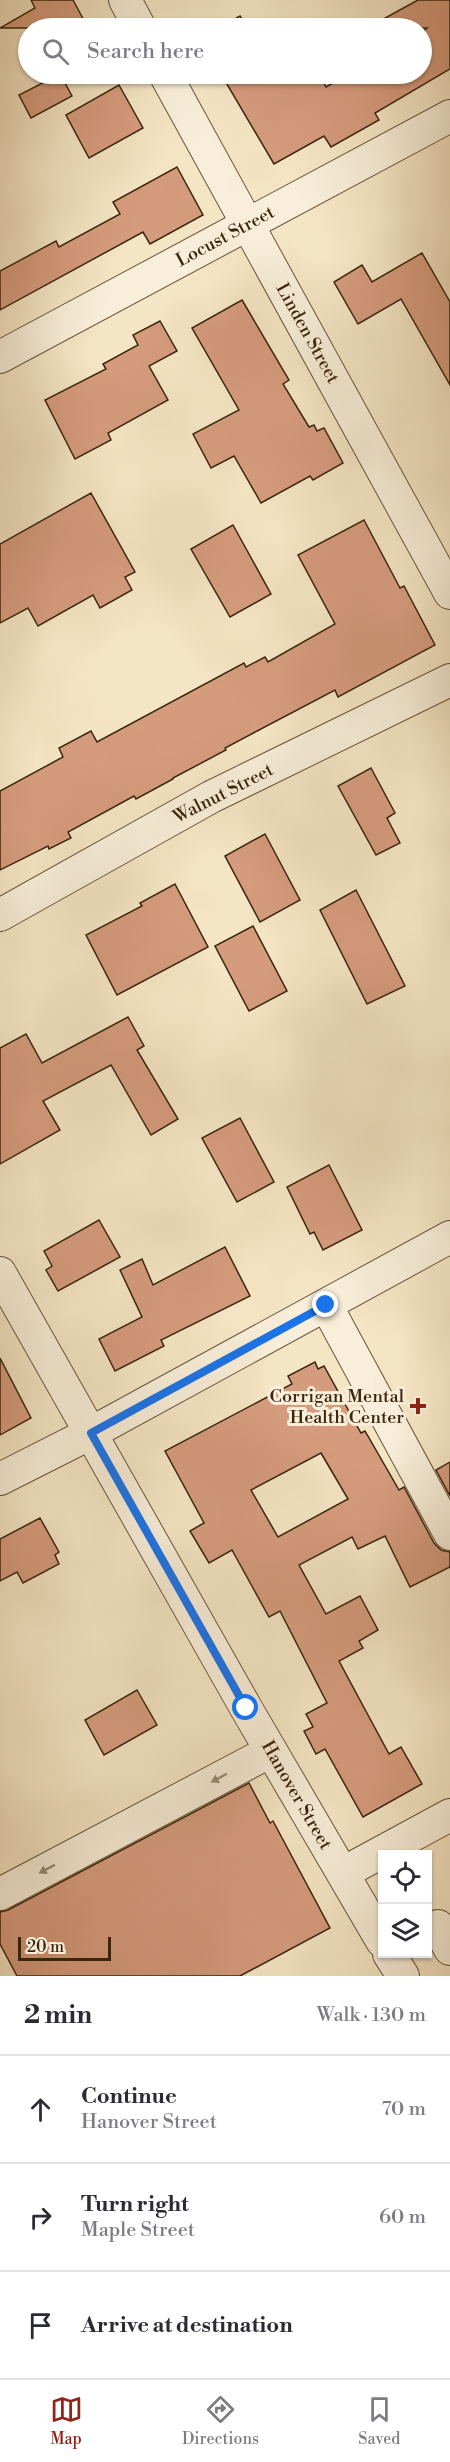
<!DOCTYPE html>
<html lang="en">
<head>
<meta charset="utf-8">
<style>
  :root { --surface:#fff; --page:#f2f2f3; --text:#2b2b33; --muted:#7c7c81; --line:#e1e1e2; --accent:#8f2418 }
  body { margin:0; font-family:"Libre Bodoni",serif; background:var(--page); color:var(--text) }
  .controls { position:absolute; right:18px; bottom:18px; display:grid; overflow:hidden; border-radius:0px; box-shadow:0 2px 4px #0004 }
  .controls button { width:54px; height:54px; display:grid; place-items:center; padding:0; border:0; border-bottom:2px solid var(--line); background:var(--surface); color:var(--text); font:30px sans-serif }
  .scale { position:absolute; left:18px; bottom:15px; width:93px; box-sizing:border-box; padding-left:6px; border:3px solid #3a250d; border-top:0; font-size:16px; line-height:21px; white-space:nowrap; color:#3a250d; -webkit-text-stroke:4px #f8eed9; paint-order:stroke }
  .stop { position:absolute; width:18px; height:18px; margin:-14px; border:4px solid #1a73e8; border-radius:50%; background:#fff }
  .stop.end { background:#1a73e8; border-color:#fff; box-shadow:0 2px 6px #0008 }
  .list { margin:0; padding:0; list-style:none }
  h2 { display:flex; justify-content:space-between; align-items:center; height:78px; margin:0; padding:0 24px; font-size:26px }
  h2 small { font-size:20px; font-weight:400; color:var(--muted) }
  .list li { display:grid; grid-template-columns:39px 1fr auto; gap:18px; align-items:center; box-sizing:border-box; height:108px; padding:0 24px; border-top:2px solid var(--line) }
  .list b { display:block; font-size:22px; white-space:nowrap }
  .list p { margin:0; font-size:20px; white-space:nowrap; color:var(--muted) }
  .list em { font-size:20px; font-style:normal; color:var(--muted) }
  .icon { flex:none; width:33px; height:33px; fill:none; stroke:currentColor; stroke-width:2; stroke-linecap:round; stroke-linejoin:round }
  .map { position:relative; flex:none; width:450px; height:1976px; overflow:hidden }
  .search { position:absolute; background:var(--surface); box-shadow:0 2px 4px #0004; left:18px; right:18px; top:18px; height:66px; display:flex; align-items:center; gap:15px; box-sizing:border-box; padding:0 21px; border-radius:33px; color:var(--muted); font-size:22px }
  .sheet { height:402px; background:var(--surface) }
  nav { display:flex; justify-content:space-around; align-items:center; box-sizing:border-box; height:84px; border-top:2px solid var(--line); background:var(--surface); font-size:16px; color:var(--muted) }
  nav a { display:grid; justify-items:center; gap:3px }
  nav .on { color:var(--accent) }
  .map>svg:first-child { display:block }
</style>
</head>
<body>
<div class="map">
<svg width="450" height="1976" viewBox="0 0 450 1976">
  <rect width="100%" height="100%" fill="#f4e5c4"/>
  <filter id="stains"><feTurbulence type="fractalNoise" baseFrequency=".00333" numOctaves="4"/><feColorMatrix values="0 0 0 0 .2 0 0 0 0 .09 0 0 0 0 .02 0 0 0 .5 -.17"/></filter>
  <radialGradient id="worn" r=".72"><stop offset=".6" stop-color="#630" stop-opacity="0"/><stop offset="1" stop-color="#630" stop-opacity=".3"/></radialGradient>
  <g fill="#d59b7d" stroke="#3a250d" stroke-width="1.5" fill-rule="evenodd">
    <polygon points="31,0 73,0 88,28 0,28 35,8"/>
    <polygon points="418,0 450,0 450,69 375,113 379,120 331,147 324,136 274,164 221,74 319,74 326,87 349,74 422,74 422,32 427,28 367,28"/>
    <polygon points="240,16 247,28 218,28"/>
    <polygon points="60,74 72,96 31,118 19,95"/>
    <polygon points="119,85 143,128 89,158 66,115"/>
    <polygon points="177,167 203,215 150,244 143,232 0,310 0,271 56,241 59,247 120,214 113,202"/>
    <polygon points="422,253 450,302 450,385 401,299 358,324 334,282 362,265 372,282"/>
    <polygon points="242,300 289,380 283,384 309,427 314,425 317,431 324,428 343,463 313,480 310,476 261,503 234,456 211,468 193,434 239,410 192,328"/>
    <polygon points="160,321 177,351 149,366 168,400 108,433 111,440 75,459 45,400 106,369 103,364 138,345 133,335"/>
    <polygon points="91,493 135,572 125,577 132,590 100,608 93,595 38,626 28,608 0,623 0,544"/>
    <polygon points="364,520 400,588 404,586 435,645 338,697 335,690 225,748 226,750 173,778 173,779 136,799 134,796 68,832 71,838 49,849 48,846 0,870 0,791 63,757 59,748 91,731 97,742 244,663 246,667 265,657 268,662 335,624 298,555"/>
    <polygon points="233,525 271,594 230,617 191,549"/>
    <polygon points="371,768 395,813 387,818 400,843 376,855 338,786"/>
    <polygon points="265,834 300,900 260,922 225,856"/>
    <polygon points="175,884 208,947 117,995 86,935 142,906 140,903"/>
    <polygon points="356,890 405,986 367,1004 320,910"/>
    <polygon points="253,926 287,991 249,1011 215,946"/>
    <polygon points="128,1017 144,1046 137,1050 178,1119 151,1135 111,1065 43,1101 60,1130 0,1164 0,1048 26,1034 42,1063"/>
    <polygon points="240,1118 274,1182 237,1202 202,1138"/>
    <polygon points="329,1165 362,1230 323,1250 314,1232 310,1234 287,1187"/>
    <polygon points="99,1220 120,1257 58,1291 46,1270 52,1266 44,1251"/>
    <polygon points="225,1247 250,1296 161,1340 164,1346 115,1371 99,1339 142,1317 120,1270 142,1259 153,1285"/>
    <polygon points="0,1358 31,1418 0,1435"/>
    <path d="M 315,1362 L 318,1369 L 324,1366 L 361,1433 L 365,1431 L 399,1490 L 404,1487 L 434,1543 L 441,1550 L 450,1552 L 450,1567 L 410,1587 L 385,1536 L 358,1549 L 352,1537 L 299,1565 L 326,1614 L 360,1596 L 378,1630 L 359,1641 L 363,1648 L 339,1661 L 389,1754 L 401,1747 L 422,1784 L 363,1817 L 325,1749 L 316,1754 L 304,1731 L 313,1727 L 306,1714 L 327,1703 L 280,1611 L 269,1617 L 232,1550 L 209,1563 L 190,1531 L 204,1523 L 165,1451 L 292,1384 L 288,1376 ZM 321,1453 L 348,1499 L 278,1537 L 251,1490 Z"/>
    <polygon points="450,1462 450,1496 436,1470"/>
    <polygon points="40,1518 59,1552 55,1555 59,1564 23,1583 17,1572 0,1581 0,1539"/>
    <polygon points="137,1690 157,1725 104,1755 85,1720"/>
    <polygon points="249,1783 270,1823 273,1821 330,1928 240,1976 17,1976 0,1944 0,1912 8,1910"/>
  </g>
  <g fill="none" stroke-linecap="round" stroke-linejoin="round">
    <g stroke="#68553b" stroke-width="34">
      <g id="minor">
        <polyline points="125,0 140,28"/>
        <polyline points="165,74 450,593"/>
        <polyline points="0,357 450,116"/>
        <polyline points="0,915 211,797 450,680"/>
        <polyline points="0,1273 246,1708 382,1941"/>
        <polyline points="326,1305 450,1534"/>
        <polyline points="0,1479 91,1433 450,1237"/>
        <polyline points="343,1873 450,1815"/>
        <polyline points="0,1894 271,1751"/>
        <polyline points="438,1926 450,1949"/>
        <polyline points="389,1954 403,1976"/>
      </g>
    </g>
    <use href="#minor" stroke="#f8eed9" stroke-width="32"/>
  </g>
  <defs><path id="oneway-solid" d="M-6-.8H1V-3.2L6.5 0L1 3.2V.8H-6Z" transform="scale(1.5)"/></defs>
  <g fill="#998a73">
    <use href="#oneway-solid" transform="translate(219 1778) rotate(152)"/>
    <use href="#oneway-solid" transform="translate(47 1869) rotate(152)"/>
  </g>
  <g fill="none" stroke-linecap="round" stroke-linejoin="round">
    <polyline stroke="#1a73e8" stroke-width="8" points="246,1708 91,1433 326,1305"/>
  </g>
  <path fill="#8f2418" stroke="#f8eed9" stroke-width="2" d="M415 1397h6v6h6v6h-6v6h-6v-6h-6v-6h6z"/>
  <g text-anchor="middle" stroke-width="6" stroke-linejoin="round" paint-order="stroke">
    <g font-size="18" fill="#3a250d" stroke="#f8eed9">
      <text transform="translate(225 236) rotate(-28)" y="6">Locust Street</text>
      <text transform="translate(308 333) rotate(61)" y="6">Linden Street</text>
      <text transform="translate(223 793) rotate(-27)" y="6">Walnut Street</text>
      <text transform="translate(297 1795) rotate(60)" y="6">Hanover Street</text>
    </g>
    <g font-size="18" fill="#3a250d" stroke="#f8eed9" text-anchor="end">
      <text x="404" y="1402">Corrigan Mental<tspan x="404" dy="21">Health Center</tspan></text>
    </g>
  </g>
  <rect width="100%" height="100%" filter="url(#stains)"/>
  <rect width="100%" height="100%" fill="url(#worn)"/>
</svg>
<div class="controls">
<button><svg class="icon" aria-label="locate" viewBox="0 0 24 24"><circle cx="12" cy="12" r="6"/><path d="M12 2v4M12 18v4M2 12h4M18 12h4"/></svg></button>
<button><svg class="icon" aria-label="layers" viewBox="0 0 24 24"><path d="M12 4l9 5-9 5-9-5zM3 14l9 5 9-5"/></svg></button>
</div>
<div class="scale">20 m</div>
<div class="stop" style="left:246px;top:1708px"></div>
<div class="stop end" style="left:326px;top:1305px"></div>
<div class="search"><svg class="icon" aria-label="search" viewBox="0 0 24 24"><circle cx="10" cy="10" r="6"/><path d="M15 15l6 6"/></svg>Search here</div>
</div>
<section class="sheet">
<h2>2 min<small>Walk · 130 m</small></h2>
<ul class="list">
<li><svg class="icon" aria-label="ahead" viewBox="0 0 24 24"><path d="M12 20V5M6 11l6-6 6 6"/></svg><div><b>Continue</b><p>Hanover Street</p></div><em>70 m</em></li>
<li><svg class="icon" aria-label="right" viewBox="0 0 24 24"><path d="M7 20v-9h11M14 6l5 5-5 5"/></svg><div><b>Turn right</b><p>Maple Street</p></div><em>60 m</em></li>
<li><svg class="icon" aria-label="arrive" viewBox="0 0 24 24"><path d="M6 21V4h12l-3 4 3 4H6"/></svg><div><b>Arrive at destination</b></div></li>
</ul>
</section>
<nav>
<a class="on"><svg class="icon" aria-label="map" viewBox="0 0 24 24"><path d="M3 6l6-2 6 2 6-2v14l-6 2-6-2-6 2zM9 4v14M15 6v14"/></svg>Map</a>
<a><svg class="icon" aria-label="directions" viewBox="0 0 24 24"><path d="M12 3l9 9-9 9-9-9zM9 14v-3h6M13 9l2 2-2 2"/></svg>Directions</a>
<a><svg class="icon" aria-label="saved" viewBox="0 0 24 24"><path d="M7 4h10v16l-5-4-5 4z"/></svg>Saved</a>
</nav>
</body>
</html>
